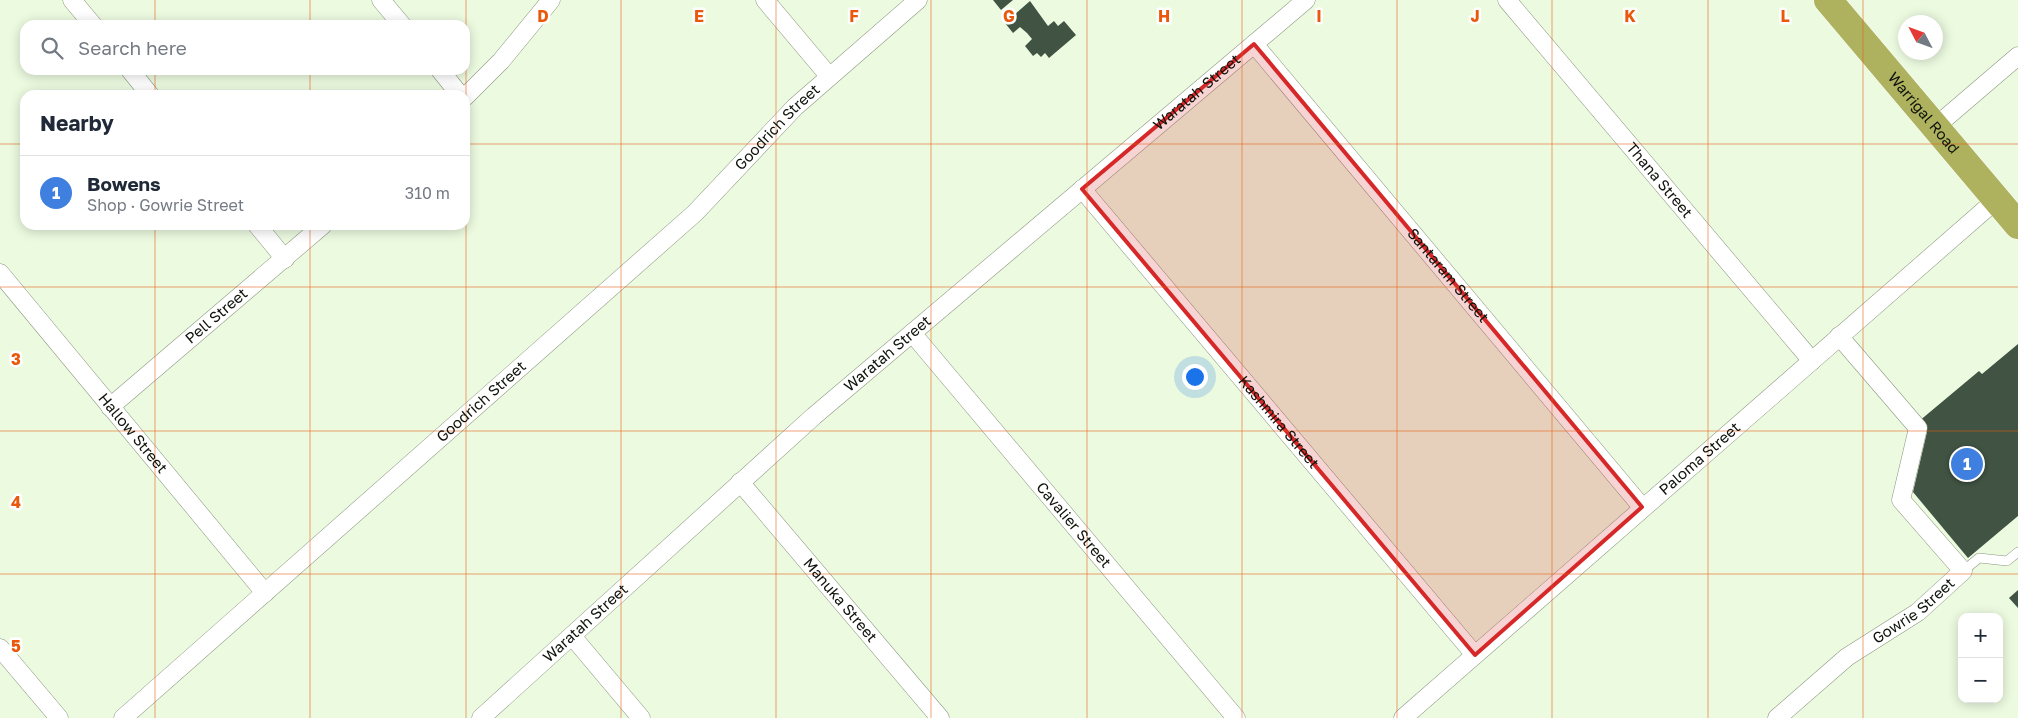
<!DOCTYPE html>
<html lang="en">
<head>
<meta charset="utf-8">
<style>
  :root { --surface:#fff; --page:#f6f6f7; --text:#1f2937; --muted:#747a83; --line:#e0e1e3; --accent:#0c89ab }
  body { margin:0; font-family:"Golos Text",sans-serif; background:var(--page); color:var(--text) }
  .controls { position:absolute; right:15px; bottom:15px; display:grid; overflow:hidden; border-radius:10px; box-shadow:0 2px 12px #0003 }
  .controls button { width:45px; height:45px; display:grid; place-items:center; padding:0; border:0; border-bottom:1px solid var(--line); background:var(--surface); color:var(--text); font:25px sans-serif }
  .compass { position:absolute; left:1898px; top:15px; width:45px; height:45px; border-radius:50%; background:var(--surface); box-shadow:0 2px 12px #0003; rotate:311deg }
  .you { position:absolute; left:1194px; top:376px; width:18px; height:18px; margin:-12px; border:4px solid #fff; border-radius:50%; background:#1a73e8; box-shadow:0 0 0 8px #1a73e833 }
  .badge { display:grid; place-items:center; width:32px; height:32px; border-radius:50%; background:var(--accent); color:#fff; font-size:16px; font-weight:700 }
  .pin { position:absolute; translate:-50% -50%; border:2px solid #fff; box-shadow:0 1px 5px #0006 }
  .list { margin:0; padding:0; list-style:none }
  h2 { display:flex; justify-content:space-between; align-items:center; height:65px; margin:0; padding:0 20px; font-size:21px }
  h2 small { font-size:16px; font-weight:400; color:var(--muted) }
  .list li { display:grid; grid-template-columns:32px 1fr auto; gap:15px; align-items:center; box-sizing:border-box; height:75px; padding:0 20px; border-top:1px solid var(--line) }
  .list b { display:block; font-size:19px; white-space:nowrap }
  .list p { margin:0; font-size:16px; white-space:nowrap; color:var(--muted) }
  .list em { font-size:16px; font-style:normal; color:var(--muted) }
  .icon { flex:none; width:28px; height:28px; fill:none; stroke:currentColor; stroke-width:2; stroke-linecap:round; stroke-linejoin:round }
  .map { position:relative; flex:none; width:2018px; height:718px; overflow:hidden }
  .search { position:absolute; background:var(--surface); box-shadow:0 2px 12px #0003; left:20px; top:20px; width:450px; height:55px; display:flex; align-items:center; gap:12px; box-sizing:border-box; padding:0 18px; border-radius:15px; color:var(--muted); font-size:19px }
  .panel { position:absolute; background:var(--surface); box-shadow:0 2px 12px #0003; left:20px; top:90px; width:450px; height:140px; border-radius:15px }
  .map>svg:first-child { display:block }
</style>
</head>
<body>
<div class="map">
<svg width="2018" height="718" viewBox="0 0 2018 718">
  <rect width="100%" height="100%" fill="#ecfae0"/>
  <g fill="#415443">
    <polygon points="993,0 1013,0 1001,10"/>
    <polygon points="1030,1 1048,26 1054,21 1058,26 1064,21 1076,35 1049,58 1045,53 1041,57 1037,53 1033,56 1025,46 1032,39 1027,33 1020,27 1013,33 1005,23"/>
    <polygon points="2018,344 2018,516 1968,558 1913,492 1927,432 1918,422 1979,371 1982,374"/>
    <polygon points="2018,590 2018,608 2009,598"/>
  </g>
  <g fill="none" stroke-linecap="round" stroke-linejoin="round">
    <g stroke="#8b9780" stroke-width="10">
      <polyline id="lane" points="1963,571 1979,558 2007,561 2018,552"/>
    </g>
    <g stroke="#8b9780" stroke-width="19">
      <g id="street">
        <polyline points="72,0 93,25"/>
        <polyline points="381,0 402,25"/>
        <polyline points="765,0 829,76"/>
        <path id="s1" d="M 1507,0 L 1812,361"/>
        <path id="s2" d="M 1254,44 L 1642,507"/>
        <polyline points="130,70 150,95"/>
        <polyline points="440,70 460,95"/>
        <polyline points="465,97 501,61 551,0"/>
        <polyline points="1935,127 2018,56"/>
        <path id="s3" d="M 1082,189 L 1475,655"/>
        <polyline points="257,225 285,259"/>
        <path id="s4" d="M 0,273 L 265,593"/>
        <path id="s5" d="M 912,333 L 1236,718"/>
        <path id="s6" d="M 110,407 L 323,225"/>
        <path id="s7" d="M 740,482 L 940,718"/>
        <polyline points="572,636 641,718"/>
        <polyline points="0,648 59,718"/>
        <path id="s8" d="M 123,718 L 695,213 L 795,107 L 918,0"/>
        <path id="s9" d="M 481,718 L 814,416 L 1306,0"/>
        <path id="s10" d="M 1403,718 L 1996,200"/>
        <path id="s11" d="M 1777,718 L 1847,657 L 1918,612 L 1963,571 L 1901,500 L 1918,428 L 1839,336"/>
      </g>
    </g>
    <g stroke="#fff" stroke-width="29">
      <g id="highway">
        <path id="s12" d="M 1828,0 L 2018,225"/>
      </g>
    </g>
    <use href="#lane" stroke="#fff" stroke-width="9"/>
    <use href="#street" stroke="#fff" stroke-width="18"/>
    <use href="#highway" stroke="#aeb25f" stroke-width="28"/>
  </g>
  <path fill="#d62828" fill-opacity="0.2" stroke="#d62828" stroke-width="4" stroke-linejoin="round" d="M 1254,44 L 1642,507 L 1475,655 L 1082,189 Z"/>
  <path fill="none" stroke="#e8590c" stroke-width="1" stroke-opacity="0.55" d="M 155,0 L 155,25M 310,0 L 310,25M 466,0 L 466,718M 621,0 L 621,718M 776,0 L 776,718M 931,0 L 931,718M 1087,0 L 1087,718M 1242,0 L 1242,718M 1397,0 L 1397,718M 1552,0 L 1552,718M 1708,0 L 1708,718M 1863,0 L 1863,718M 155,70 L 155,95M 310,70 L 310,95M 0,144 L 25,144M 465,144 L 2018,144M 155,225 L 155,718M 310,225 L 310,718M 0,287 L 2018,287M 0,431 L 2018,431M 0,574 L 2018,574"/>
  <g text-anchor="middle" stroke-width="5" stroke-linejoin="round" paint-order="stroke">
    <g font-size="15" fill="#0f130b" stroke="#fff">
      <text dy="5" stroke="none"><textPath href="#s9" startOffset="951">Waratah Street</textPath></text>
      <text dy="5" stroke="none"><textPath href="#s12" startOffset="148">Warrigal Road</textPath></text>
      <text dy="5" stroke="none"><textPath href="#s8" startOffset="882">Goodrich Street</textPath></text>
      <text dy="5" stroke="none"><textPath href="#s1" startOffset="236">Thana Street</textPath></text>
      <text dy="5" stroke="none"><textPath href="#s2" startOffset="302">Santaram Street</textPath></text>
      <text dy="5" stroke="none"><textPath href="#s6" startOffset="140">Pell Street</textPath></text>
      <text dy="5" stroke="none"><textPath href="#s9" startOffset="546">Waratah Street</textPath></text>
      <text dy="5" stroke="none"><textPath href="#s8" startOffset="478">Goodrich Street</textPath></text>
      <text dy="5" stroke="none"><textPath href="#s3" startOffset="305">Kashmira Street</textPath></text>
      <text dy="5" stroke="none"><textPath href="#s4" startOffset="208">Hallow Street</textPath></text>
      <text dy="5" stroke="none"><textPath href="#s10" startOffset="394">Paloma Street</textPath></text>
      <text dy="5" stroke="none"><textPath href="#s5" startOffset="251">Cavalier Street</textPath></text>
      <text dy="5" stroke="none"><textPath href="#s7" startOffset="155">Manuka Street</textPath></text>
      <text dy="5" stroke="none"><textPath href="#s11" startOffset="174">Gowrie Street</textPath></text>
      <text dy="5" stroke="none"><textPath href="#s9" startOffset="141">Waratah Street</textPath></text>
    </g>
  </g>
  <g font-size="16" text-anchor="middle" font-weight="bold" fill="#e8590c" stroke="#fff" stroke-width="5" stroke-linejoin="round" paint-order="stroke">
    <text x="543" y="22">D</text>
    <text x="699" y="22">E</text>
    <text x="854" y="22">F</text>
    <text x="1009" y="22">G</text>
    <text x="1164" y="22">H</text>
    <text x="1319" y="22">I</text>
    <text x="1475" y="22">J</text>
    <text x="1630" y="22">K</text>
    <text x="1785" y="22">L</text>
    <text x="16" y="365">3</text>
    <text x="16" y="508">4</text>
    <text x="16" y="652">5</text>
  </g>
</svg>
<div class="controls">
<button>+</button>
<button>−</button>
</div>
<svg class="compass" viewBox="-18 -18 36 36"><path d="M0-13l5 13h-10z" fill="#e53935"/><path d="M0 13l5-13h-10z" fill="#747a83"/></svg>
<div class="you"></div>
<div class="pin badge" style="left:1967px;top:464px;background:#3f7fe0">1</div>
<div class="search"><svg class="icon" aria-label="search" viewBox="0 0 24 24"><circle cx="10" cy="10" r="6"/><path d="M15 15l6 6"/></svg>Search here</div>
<section class="panel">
<h2>Nearby<small></small></h2>
<ul class="list">
<li><span class="badge" style="background:#3f7fe0">1</span><div><b>Bowens</b><p>Shop · Gowrie Street</p></div><em>310 m</em></li>
</ul>
</section>
</div>
</body>
</html>
